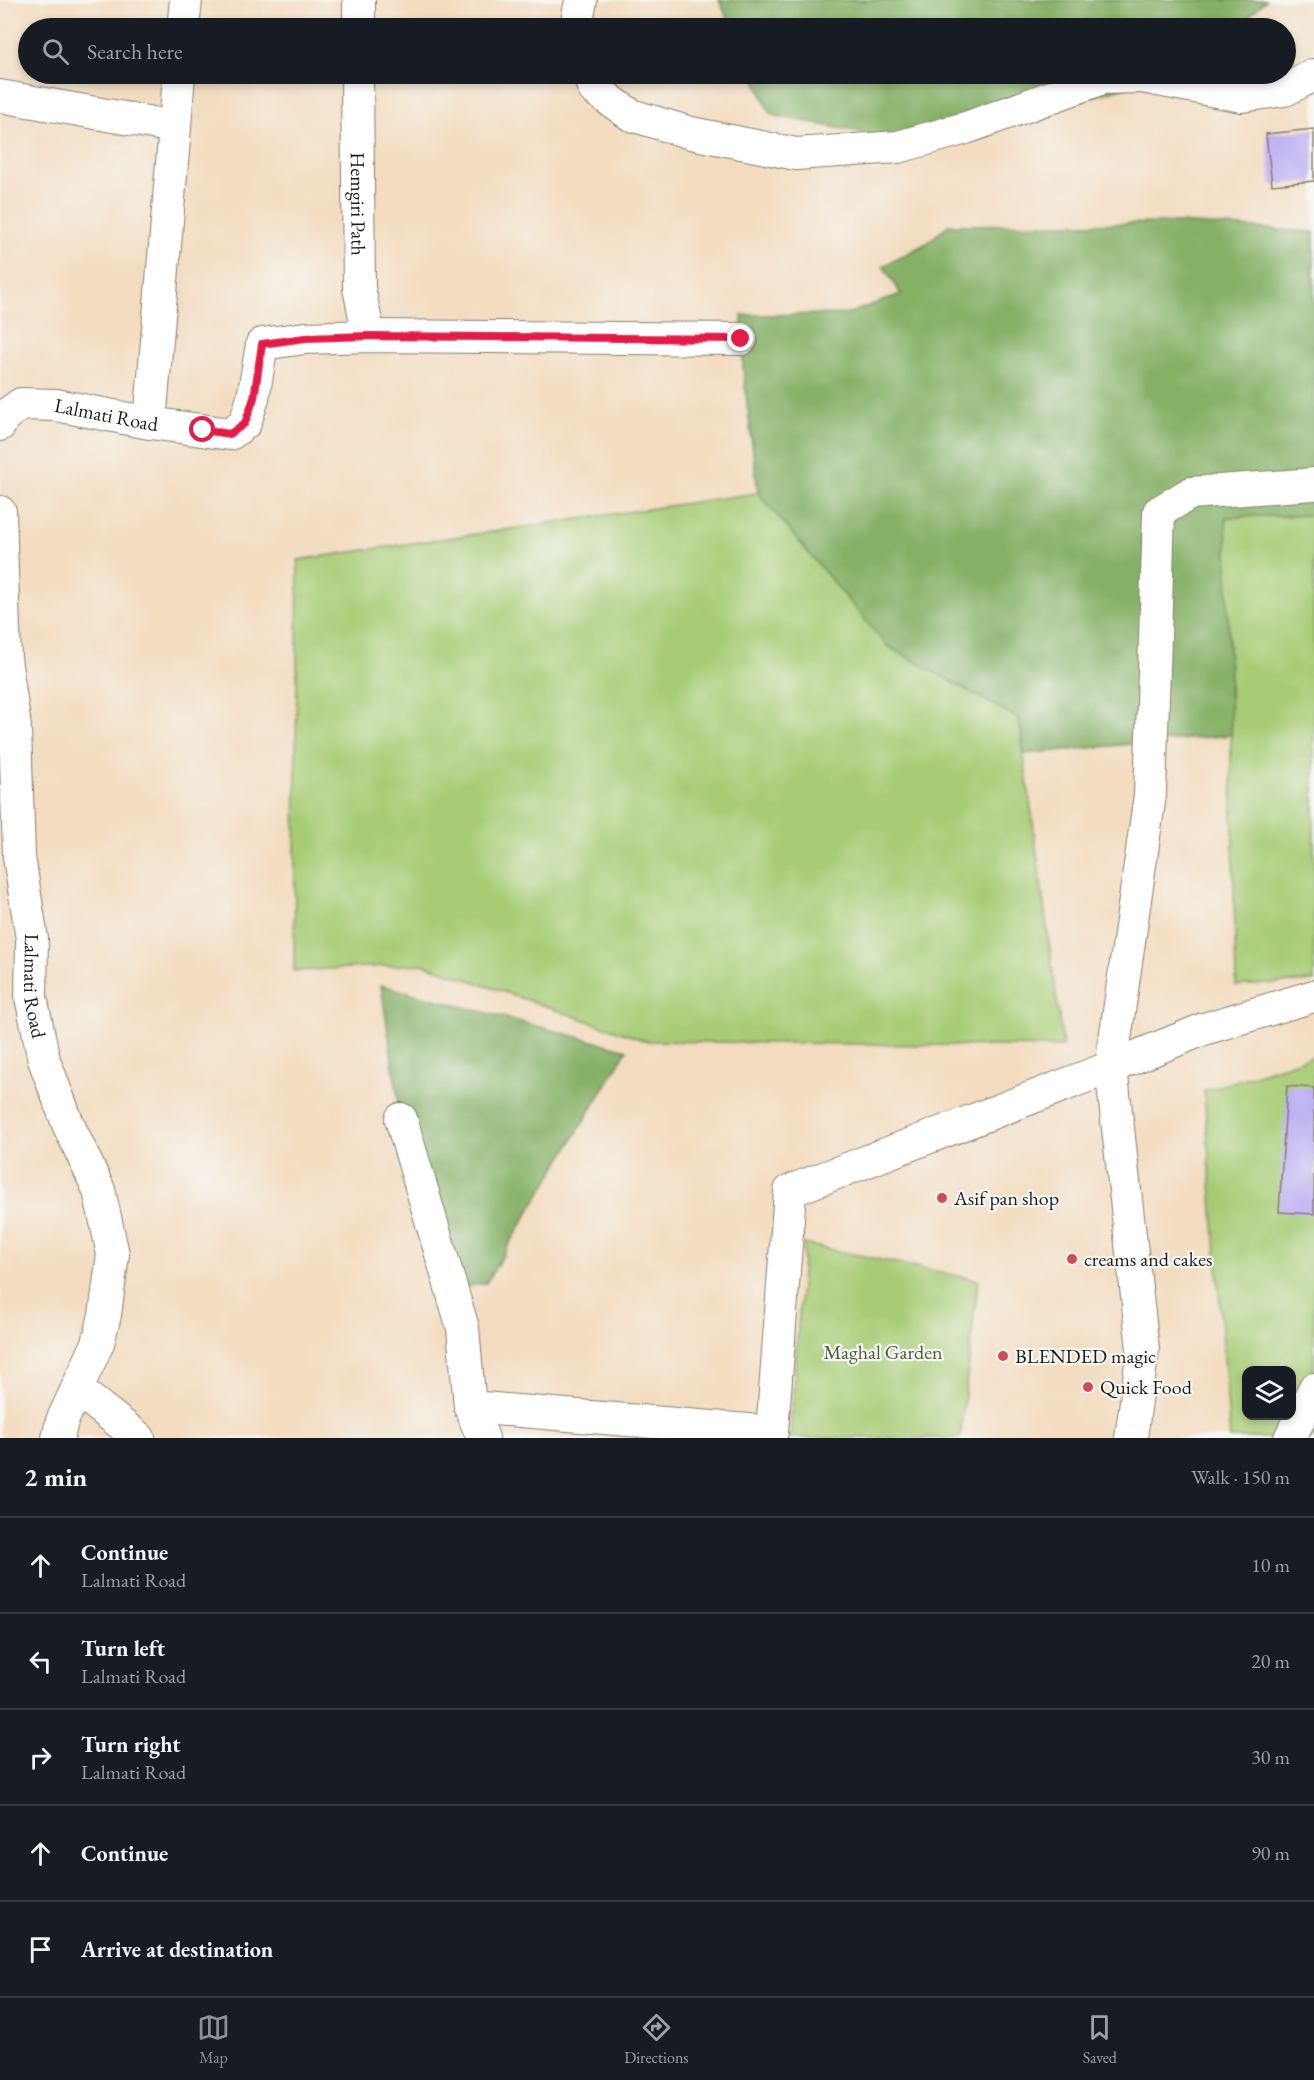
<!DOCTYPE html>
<html lang="en">
<head>
<meta charset="utf-8">
<style>
  :root { --surface:#171b24; --page:#20242c; --text:#f1f3f6; --muted:#9ea1a6; --line:#363941; --accent:#8c9099 }
  body { margin:0; font-family:"EB Garamond",serif; background:var(--page); color:var(--text) }
  .controls { position:absolute; right:18px; bottom:18px; display:grid; overflow:hidden; border-radius:12px; box-shadow:0 3px 9px #0003 }
  .controls button { width:54px; height:54px; display:grid; place-items:center; padding:0; border:0; border-bottom:2px solid var(--line); background:var(--surface); color:var(--text); font:30px sans-serif }
  .stop { position:absolute; width:18px; height:18px; margin:-14px; border:4px solid #e11d48; border-radius:50%; background:#fff }
  .stop.end { background:#e11d48; border-color:#fff; box-shadow:0 2px 6px #0008 }
  .list { margin:0; padding:0; list-style:none }
  h2 { display:flex; justify-content:space-between; align-items:center; height:78px; margin:0; padding:0 24px; font-size:26px }
  h2 small { font-size:20px; font-weight:400; color:var(--muted) }
  .list li { display:grid; grid-template-columns:39px 1fr auto; gap:18px; align-items:center; box-sizing:border-box; height:96px; padding:0 24px; border-top:2px solid var(--line) }
  .list b { display:block; font-size:22px; white-space:nowrap }
  .list p { margin:0; font-size:20px; white-space:nowrap; color:var(--muted) }
  .list em { font-size:20px; font-style:normal; color:var(--muted) }
  .icon { flex:none; width:33px; height:33px; fill:none; stroke:currentColor; stroke-width:2; stroke-linecap:round; stroke-linejoin:round }
  .map { position:relative; flex:none; width:1314px; height:1438px; overflow:hidden }
  .search { position:absolute; background:var(--surface); box-shadow:0 3px 9px #0003; left:18px; right:18px; top:18px; height:66px; display:flex; align-items:center; gap:15px; box-sizing:border-box; padding:0 21px; border-radius:33px; color:var(--muted); font-size:22px }
  .sheet { height:558px; background:var(--surface) }
  nav { display:flex; justify-content:space-around; align-items:center; box-sizing:border-box; height:84px; border-top:2px solid var(--line); background:var(--surface); font-size:16px; color:var(--muted) }
  nav a { display:grid; justify-items:center; gap:3px }
  nav .on { color:var(--accent) }
  .map>svg:first-child { display:block }
</style>
</head>
<body>
<div class="map">
<svg width="1314" height="1438" viewBox="0 0 1314 1438">
  <rect width="100%" height="100%" fill="#f6f6f2"/>
  <filter id="ink" filterUnits="userSpaceOnUse"><feTurbulence type="fractalNoise" baseFrequency=".0167" numOctaves="2"/><feDisplacementMap in="SourceGraphic" scale="12" xChannelSelector="R" yChannelSelector="G"/><feConvolveMatrix kernelMatrix="1 2 1 2 8 2 1 2 1" color-interpolation-filters="sRGB"/></filter>
  <filter id="wash" filterUnits="userSpaceOnUse"><feTurbulence type="fractalNoise" baseFrequency=".008" numOctaves="4" result="noise"/><feDisplacementMap in="SourceGraphic" scale="24" xChannelSelector="R" yChannelSelector="G"/><feGaussianBlur stdDeviation="1.35" result="paint"/><feColorMatrix in="noise" values="0 0 0 0 0 0 0 0 0 0 0 0 0 0 0 0 0 1.4 0 .05"/><feComposite in="paint" operator="in"/></filter>
  <g filter="url(#wash)">
    <rect width="100%" height="100%" fill="#f3dcbf"/>
    <g fill="#a7cc75" stroke="#627448" stroke-width="1.5" fill-rule="evenodd">
      <polygon points="984,460 1063,1047 646,1041 423,964 294,971 298,560"/>
      <polygon points="1314,515 1314,981 1236,986 1226,517"/>
      <path d="M 1314,1056 L 1314,1438 L 1230,1438 L 1204,1091 ZM 1246,1370 L 1292,1370 L 1292,1416 L 1246,1416 Z"/>
      <polygon points="804,1244 978,1280 960,1438 790,1438"/>
    </g>
    <g fill="#85b066" stroke="#506641" stroke-width="1.5">
      <polygon points="719,0 1266,0 1237,28 732,28"/>
      <polygon points="752,74 1170,74 926,145 771,115"/>
      <polygon points="1180,223 1314,232 1314,515 1226,517 1231,735 1024,754 1019,719 887,646 758,493 743,369 742,315 847,314 901,294 883,266 927,243 948,225"/>
      <polygon points="381,985 627,1050 486,1283 452,1289 401,1119"/>
    </g>
    <g id="blocks">
      <g fill="#b7a8f4">
        <polygon points="1314,129 1314,181 1272,185 1266,134"/>
        <polygon points="1287,1086 1314,1088 1314,1214 1279,1212"/>
      </g>
    </g>
  </g>
  <g filter="url(#ink)">
    <use href="#blocks" fill-opacity="0" stroke="#887c6e" stroke-width="1.5"/>
    <g fill="none" stroke-linecap="round" stroke-linejoin="round">
      <g stroke="#887c6e" stroke-width="34">
        <g id="minor">
          <polyline points="183,28 186,0"/>
          <polyline points="359,28 359,0"/>
          <polyline points="576,28 581,0"/>
          <path id="s1" d="M 357,74 L 359,288 L 369,336"/>
          <polyline points="588,74 594,89 631,115 691,133 796,154 898,147 966,128 1103,78 1142,77 1242,96 1285,90 1314,75"/>
          <polyline points="0,96 175,127 179,74"/>
          <polyline points="150,423 175,127"/>
          <path id="s2" d="M 0,425 L 3,417 L 21,404 L 56,405 L 150,423 L 230,434 L 245,423 L 253,398 L 262,344 L 305,338 L 369,336 L 741,339"/>
          <path id="s3" d="M 0,512 L 5,658 L 15,727 L 19,857 L 32,939 L 31,997 L 44,1060 L 68,1124 L 99,1190 L 113,1254 L 105,1315 L 98,1343 L 62,1421 L 58,1438"/>
          <polyline points="1111,1067 1150,795 1159,512 1191,493 1314,484"/>
          <polyline points="1111,1067 1204,1029 1314,996"/>
          <polyline points="401,1119 463,1328 470,1407 483,1438"/>
          <polyline points="78,1390 139,1438"/>
          <polyline points="470,1407 772,1432 790,1191 1111,1067 1143,1349 1131,1438"/>
          <polyline points="1290,1438 1314,1389"/>
        </g>
      </g>
      <use href="#minor" stroke="#fff" stroke-width="32"/>
    </g>
  </g>
  <g fill="none" stroke-linecap="round" stroke-linejoin="round" filter="url(#ink)">
    <polyline stroke="#e11d48" stroke-width="8" points="203,430 230,434 245,423 254,398 262,344 305,338 369,336 741,339"/>
  </g>
  <g fill="#d1495b" stroke="#f6f6f2" stroke-width="2">
    <circle cx="942" cy="1198" r="6"/>
    <circle cx="1072" cy="1259" r="6"/>
    <circle cx="1003" cy="1356" r="6"/>
    <circle cx="1088" cy="1387" r="6"/>
  </g>
  <g text-anchor="middle" stroke-width="4.5" stroke-linejoin="round" paint-order="stroke">
    <g font-size="20" fill="#1c1c1c" stroke="#f6f6f2">
      <text dy="7" stroke="none"><textPath href="#s1" startOffset="130">Hemgiri Path</textPath></text>
      <text dy="7" stroke="none"><textPath href="#s2" startOffset="117">Lalmati Road</textPath></text>
      <text dy="7" stroke="none"><textPath href="#s3" startOffset="476">Lalmati Road</textPath></text>
    </g>
    <g font-size="20" fill="#1c1c1c" stroke="#f6f6f2" text-anchor="start">
      <text x="954" y="1205">Asif pan shop</text>
      <text x="1084" y="1266">creams and cakes</text>
      <text x="1015" y="1363">BLENDED magic</text>
      <text x="1100" y="1394">Quick Food</text>
    </g>
    <g font-size="20" fill="#4d5a3b" stroke="#f6f6f2">
      <text x="883" y="1359">Maghal Garden</text>
    </g>
  </g>
</svg>
<div class="controls">
<button><svg class="icon" aria-label="layers" viewBox="0 0 24 24"><path d="M12 4l9 5-9 5-9-5zM3 14l9 5 9-5"/></svg></button>
</div>
<div class="stop" style="left:203px;top:430px"></div>
<div class="stop end" style="left:741px;top:339px"></div>
<div class="search"><svg class="icon" aria-label="search" viewBox="0 0 24 24"><circle cx="10" cy="10" r="6"/><path d="M15 15l6 6"/></svg>Search here</div>
</div>
<section class="sheet">
<h2>2 min<small>Walk · 150 m</small></h2>
<ul class="list">
<li><svg class="icon" aria-label="ahead" viewBox="0 0 24 24"><path d="M12 20V5M6 11l6-6 6 6"/></svg><div><b>Continue</b><p>Lalmati Road</p></div><em>10 m</em></li>
<li><svg class="icon" aria-label="left" viewBox="0 0 24 24"><path d="M17 20v-9H6M10 6l-5 5 5 5"/></svg><div><b>Turn left</b><p>Lalmati Road</p></div><em>20 m</em></li>
<li><svg class="icon" aria-label="right" viewBox="0 0 24 24"><path d="M7 20v-9h11M14 6l5 5-5 5"/></svg><div><b>Turn right</b><p>Lalmati Road</p></div><em>30 m</em></li>
<li><svg class="icon" aria-label="ahead" viewBox="0 0 24 24"><path d="M12 20V5M6 11l6-6 6 6"/></svg><div><b>Continue</b></div><em>90 m</em></li>
<li><svg class="icon" aria-label="arrive" viewBox="0 0 24 24"><path d="M6 21V4h12l-3 4 3 4H6"/></svg><div><b>Arrive at destination</b></div></li>
</ul>
</section>
<nav>
<a class="on"><svg class="icon" aria-label="map" viewBox="0 0 24 24"><path d="M3 6l6-2 6 2 6-2v14l-6 2-6-2-6 2zM9 4v14M15 6v14"/></svg>Map</a>
<a><svg class="icon" aria-label="directions" viewBox="0 0 24 24"><path d="M12 3l9 9-9 9-9-9zM9 14v-3h6M13 9l2 2-2 2"/></svg>Directions</a>
<a><svg class="icon" aria-label="saved" viewBox="0 0 24 24"><path d="M7 4h10v16l-5-4-5 4z"/></svg>Saved</a>
</nav>
</body>
</html>
